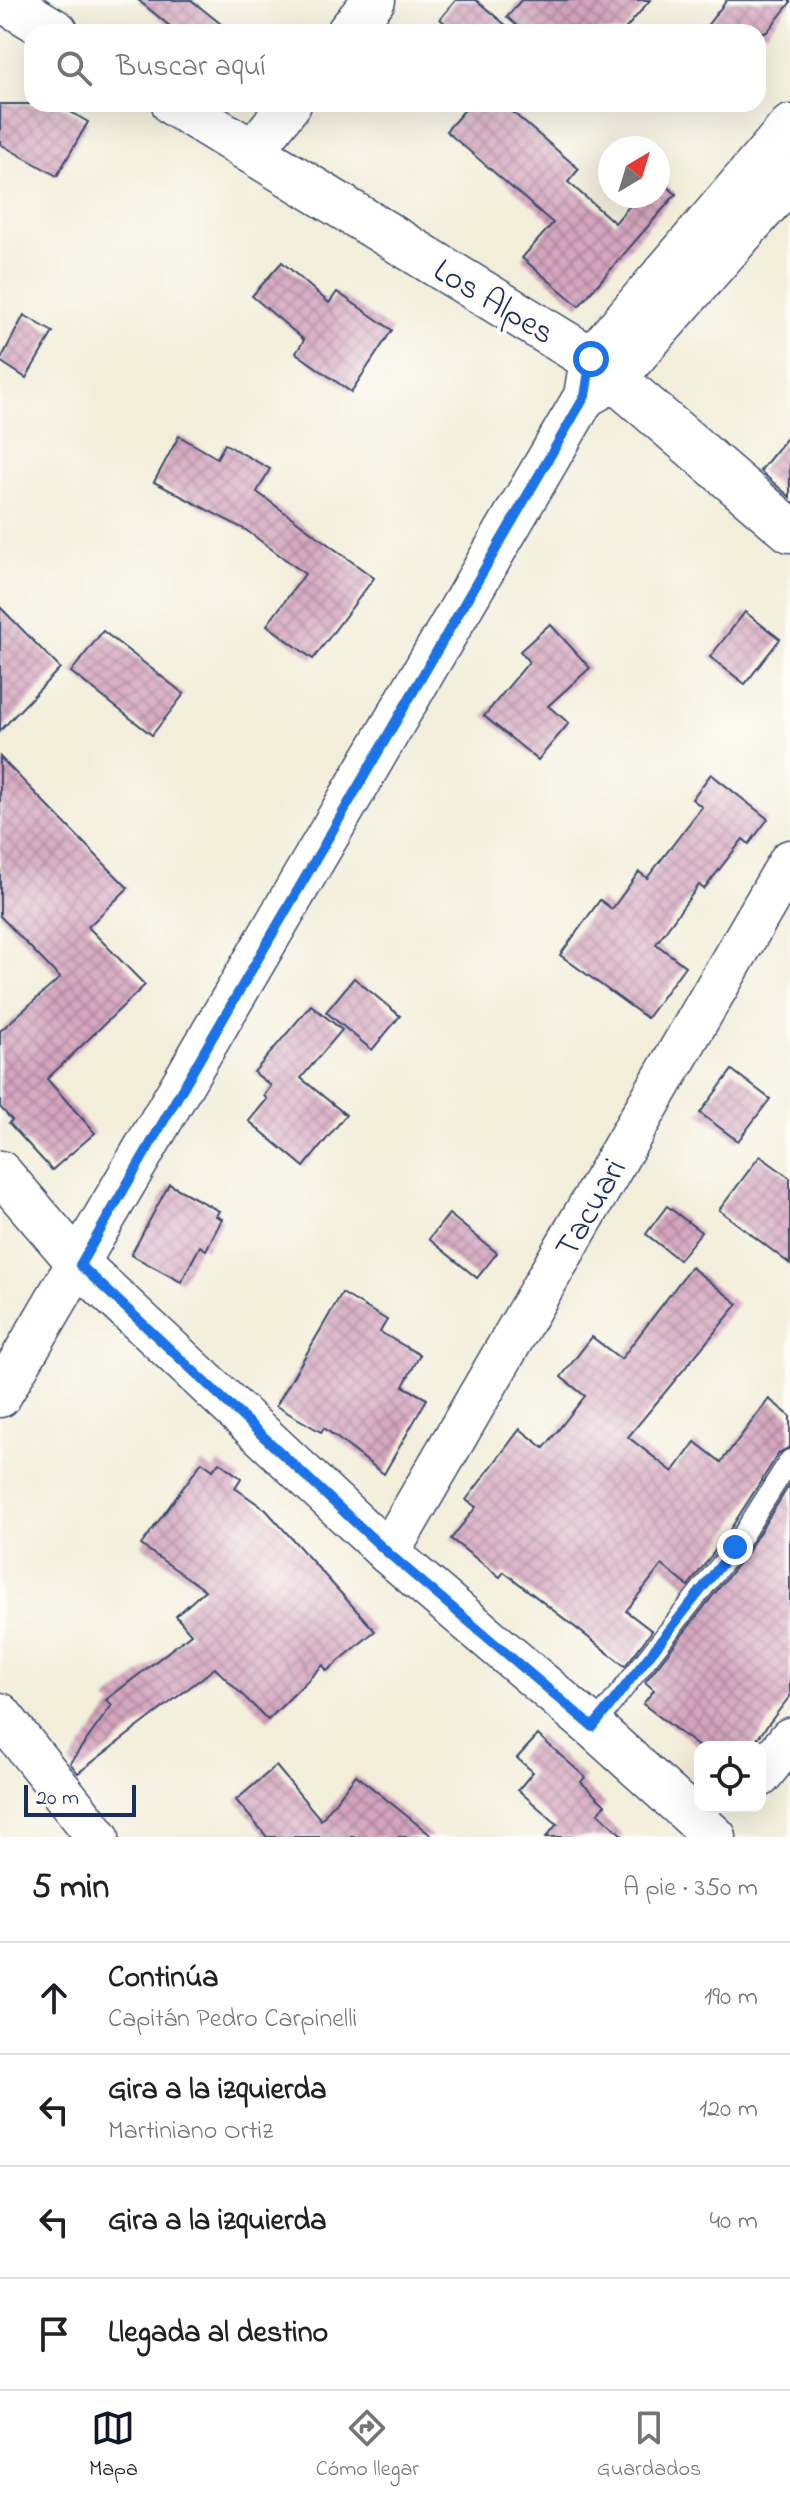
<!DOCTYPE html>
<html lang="es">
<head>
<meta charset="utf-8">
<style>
  :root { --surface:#fff; --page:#f2f2f2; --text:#202124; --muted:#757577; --line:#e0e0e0; --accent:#111827 }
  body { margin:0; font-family:"Indie Flower",sans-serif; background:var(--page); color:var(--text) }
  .controls { position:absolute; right:24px; bottom:24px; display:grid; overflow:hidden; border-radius:16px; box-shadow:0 8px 32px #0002 }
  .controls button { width:72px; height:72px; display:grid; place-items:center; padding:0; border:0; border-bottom:2px solid var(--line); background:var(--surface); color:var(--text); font:40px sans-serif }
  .compass { position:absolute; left:598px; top:136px; width:72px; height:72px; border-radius:50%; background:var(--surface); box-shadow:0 8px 32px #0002; rotate:38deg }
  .scale { position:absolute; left:24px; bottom:20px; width:112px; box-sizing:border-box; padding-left:8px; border:4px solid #1b2f5e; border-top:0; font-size:22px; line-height:28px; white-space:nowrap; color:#1b2f5e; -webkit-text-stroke:6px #fdfcf7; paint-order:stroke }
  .stop { position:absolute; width:24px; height:24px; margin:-18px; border:6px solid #1a73e8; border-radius:50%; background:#fff }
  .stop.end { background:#1a73e8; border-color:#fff; box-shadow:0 2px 8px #0008 }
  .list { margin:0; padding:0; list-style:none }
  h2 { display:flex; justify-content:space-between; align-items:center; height:104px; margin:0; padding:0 32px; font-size:34px }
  h2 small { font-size:26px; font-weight:400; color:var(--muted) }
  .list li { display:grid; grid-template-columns:52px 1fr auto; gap:24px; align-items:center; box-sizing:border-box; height:112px; padding:0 32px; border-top:2px solid var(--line) }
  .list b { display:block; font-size:30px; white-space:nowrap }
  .list p { margin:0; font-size:26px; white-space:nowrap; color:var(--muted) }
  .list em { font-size:26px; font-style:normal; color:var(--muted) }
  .icon { flex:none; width:44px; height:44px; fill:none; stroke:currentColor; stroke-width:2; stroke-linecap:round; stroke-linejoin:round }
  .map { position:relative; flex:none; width:790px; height:1837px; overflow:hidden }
  .search { position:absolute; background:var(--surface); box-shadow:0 8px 32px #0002; left:24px; right:24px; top:24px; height:88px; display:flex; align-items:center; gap:20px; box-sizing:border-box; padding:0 28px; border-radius:24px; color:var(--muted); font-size:30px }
  .sheet { height:552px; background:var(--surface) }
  nav { display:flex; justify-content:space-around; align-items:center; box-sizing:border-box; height:112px; border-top:2px solid var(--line); background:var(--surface); font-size:22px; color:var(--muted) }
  nav a { display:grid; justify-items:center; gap:4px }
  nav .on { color:var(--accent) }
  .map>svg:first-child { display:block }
</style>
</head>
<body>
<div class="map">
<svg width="790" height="1837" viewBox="0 0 790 1837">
  <defs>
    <pattern id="building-cross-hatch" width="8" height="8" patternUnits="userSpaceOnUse" patternTransform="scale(2)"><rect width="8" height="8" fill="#d5a5be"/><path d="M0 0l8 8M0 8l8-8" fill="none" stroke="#ac879e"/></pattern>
  </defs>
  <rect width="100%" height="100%" fill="#fdfcf7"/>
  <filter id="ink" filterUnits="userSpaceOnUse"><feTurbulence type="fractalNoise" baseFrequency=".0125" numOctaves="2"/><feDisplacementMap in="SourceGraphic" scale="16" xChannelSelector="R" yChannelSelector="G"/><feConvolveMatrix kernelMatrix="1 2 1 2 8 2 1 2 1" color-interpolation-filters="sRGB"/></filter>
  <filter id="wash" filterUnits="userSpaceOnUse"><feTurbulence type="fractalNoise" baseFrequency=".006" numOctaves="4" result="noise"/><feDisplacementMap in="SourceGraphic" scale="32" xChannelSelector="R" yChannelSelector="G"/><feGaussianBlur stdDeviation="1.8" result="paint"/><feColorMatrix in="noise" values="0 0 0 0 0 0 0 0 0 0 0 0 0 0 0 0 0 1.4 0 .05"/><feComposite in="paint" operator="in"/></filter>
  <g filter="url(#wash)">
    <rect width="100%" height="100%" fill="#f3eeda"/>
    <g id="blocks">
      <g fill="url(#building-cross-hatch)">
        <polygon points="138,0 191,0 231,32 177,32"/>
        <polygon points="456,0 476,0 514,32 455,32 440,19"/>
        <polygon points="521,0 650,0 623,32 524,32 507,17"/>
        <polygon points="727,0 790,0 790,3 767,32 702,32"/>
        <polygon points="0,104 57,104 88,122 57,176 0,144"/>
        <polygon points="470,104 503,104 579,169 568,182 615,223 638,196 658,196 658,179 676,194 579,306 522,258 553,223 446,131"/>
        <polygon points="282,262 329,303 337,292 392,330 351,392 296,353 304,340 252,296"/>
        <polygon points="24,315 53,332 26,378 0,361"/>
        <polygon points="790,434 790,497 760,471"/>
        <polygon points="179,436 217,458 225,444 270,469 257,492 374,578 313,659 267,625 305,574 246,530 154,482"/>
        <polygon points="0,607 60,668 0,731"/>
        <polygon points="745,612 780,639 745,684 710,657"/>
        <polygon points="550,624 590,668 548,706 569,723 538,760 484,716 529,662 520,651"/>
        <polygon points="103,631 184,694 152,735 71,672"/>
        <polygon points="0,757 128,888 88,927 145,985 47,1079 95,1133 52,1170 9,1123 12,1120 0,1107 0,1031 60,978 0,916"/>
        <polygon points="711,774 768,819 749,844 743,839 704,889 699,885 656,944 685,966 647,1018 560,955 600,900 612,909 639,872 647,878 702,807 692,799"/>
        <polygon points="354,978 400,1016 372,1050 326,1012"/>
        <polygon points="311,1005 342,1030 301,1078 346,1115 304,1167 249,1121 267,1099 264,1096 271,1086 254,1072"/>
        <polygon points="732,1070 770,1099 738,1141 700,1113"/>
        <polygon points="760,1156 790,1178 790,1264 719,1210"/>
        <polygon points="169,1184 219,1211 216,1216 222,1219 206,1250 200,1246 181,1282 131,1255"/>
        <polygon points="667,1206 701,1232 679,1260 646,1234"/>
        <polygon points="449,1214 497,1253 477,1278 429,1239"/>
        <polygon points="691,1267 738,1304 628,1437 673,1472 695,1442 721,1462 769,1399 790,1416 790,1447 779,1453 724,1539 688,1586 662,1565 626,1611 652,1631 625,1666 504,1572 500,1577 451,1539 476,1507 466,1500 520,1429 544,1448 585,1396 561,1377 592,1337 621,1359"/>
        <polygon points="342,1293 387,1320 380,1332 420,1355 403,1386 427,1399 384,1474 324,1428 321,1432 276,1406"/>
        <polygon points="202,1462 213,1470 219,1462 241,1478 235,1488 266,1510 375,1631 327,1671 323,1665 268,1720 215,1668 78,1773 70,1763 112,1705 106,1700 191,1634 176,1616 205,1590 141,1545"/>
        <polygon points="790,1484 790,1696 751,1747 699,1747 643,1704 654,1690 645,1682 745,1555"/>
        <polygon points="538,1735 585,1777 581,1782 605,1805 598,1813 624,1837 546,1837 557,1824 518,1790 533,1772 517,1758"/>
        <polygon points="276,1766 321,1820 356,1775 433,1837 267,1837 236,1800"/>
      </g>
    </g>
  </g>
  <g filter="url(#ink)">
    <use href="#blocks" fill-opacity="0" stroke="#3b4c71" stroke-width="2"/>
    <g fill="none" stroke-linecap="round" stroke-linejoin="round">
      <g stroke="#3b4c71" stroke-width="23">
        <polyline id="service" points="593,1727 735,1547 790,1460"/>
      </g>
      <g stroke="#3b4c71" stroke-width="45">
        <g id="minor">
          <polyline points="348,32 374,0"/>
          <polyline points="252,152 290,104"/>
          <polyline points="586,396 614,380 790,179"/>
          <polyline points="0,1172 80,1265 388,1553 593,1727 715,1837"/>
          <polyline points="0,1396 585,396 591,359 790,126"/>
          <polyline points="388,1553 790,861"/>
          <polyline points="0,1714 98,1837"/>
          <polyline points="760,1776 790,1739"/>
        </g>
      </g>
      <g stroke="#3b4c71" stroke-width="47">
        <g id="tertiary">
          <polyline points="3,0 56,32"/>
          <polyline points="174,104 591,359 790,530"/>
        </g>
      </g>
      <use href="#service" stroke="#fff" stroke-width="20"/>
      <use href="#minor" stroke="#fff" stroke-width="42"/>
      <use href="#tertiary" stroke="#fff" stroke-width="44"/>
    </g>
  </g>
  <g fill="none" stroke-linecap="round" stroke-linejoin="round" filter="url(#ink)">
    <polyline stroke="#1a73e8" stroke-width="10" points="591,359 585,396 80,1265 388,1553 593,1727 735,1547"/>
  </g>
  <g text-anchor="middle" stroke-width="8" stroke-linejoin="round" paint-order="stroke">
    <g font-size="34" fill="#1b2f5e" stroke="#fdfcf7">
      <text transform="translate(495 300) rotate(31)" y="12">Los Alpes</text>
      <text transform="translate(589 1207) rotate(-60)" y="12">Tacuari</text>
    </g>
  </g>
</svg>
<div class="controls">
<button><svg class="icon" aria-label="locate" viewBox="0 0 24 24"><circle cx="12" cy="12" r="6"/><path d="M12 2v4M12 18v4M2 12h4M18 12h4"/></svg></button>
</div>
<svg class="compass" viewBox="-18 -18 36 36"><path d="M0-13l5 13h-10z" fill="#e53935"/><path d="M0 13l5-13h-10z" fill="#757577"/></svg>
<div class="scale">20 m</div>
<div class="stop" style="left:591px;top:359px"></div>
<div class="stop end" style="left:735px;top:1547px"></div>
<div class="search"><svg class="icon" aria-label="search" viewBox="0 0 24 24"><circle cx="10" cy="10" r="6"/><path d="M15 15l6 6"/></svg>Buscar aquí</div>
</div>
<section class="sheet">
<h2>5 min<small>A pie · 350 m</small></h2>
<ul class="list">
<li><svg class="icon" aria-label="ahead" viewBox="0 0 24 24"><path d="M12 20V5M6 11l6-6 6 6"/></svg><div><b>Continúa</b><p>Capitán Pedro Carpinelli</p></div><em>190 m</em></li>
<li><svg class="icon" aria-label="left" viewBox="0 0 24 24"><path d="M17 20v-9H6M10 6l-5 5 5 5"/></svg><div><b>Gira a la izquierda</b><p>Martiniano Ortiz</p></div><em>120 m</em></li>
<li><svg class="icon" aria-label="left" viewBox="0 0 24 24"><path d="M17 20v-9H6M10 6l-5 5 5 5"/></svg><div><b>Gira a la izquierda</b></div><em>40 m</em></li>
<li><svg class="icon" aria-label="arrive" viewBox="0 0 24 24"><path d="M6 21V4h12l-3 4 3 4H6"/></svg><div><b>Llegada al destino</b></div></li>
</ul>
</section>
<nav>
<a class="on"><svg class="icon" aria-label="map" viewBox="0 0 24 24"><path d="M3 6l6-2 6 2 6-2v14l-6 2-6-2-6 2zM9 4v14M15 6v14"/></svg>Mapa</a>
<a><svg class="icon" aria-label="directions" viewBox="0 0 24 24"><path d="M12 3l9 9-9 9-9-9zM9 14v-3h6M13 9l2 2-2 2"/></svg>Cómo llegar</a>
<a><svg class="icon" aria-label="saved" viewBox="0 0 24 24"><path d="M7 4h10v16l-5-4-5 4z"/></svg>Guardados</a>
</nav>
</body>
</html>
